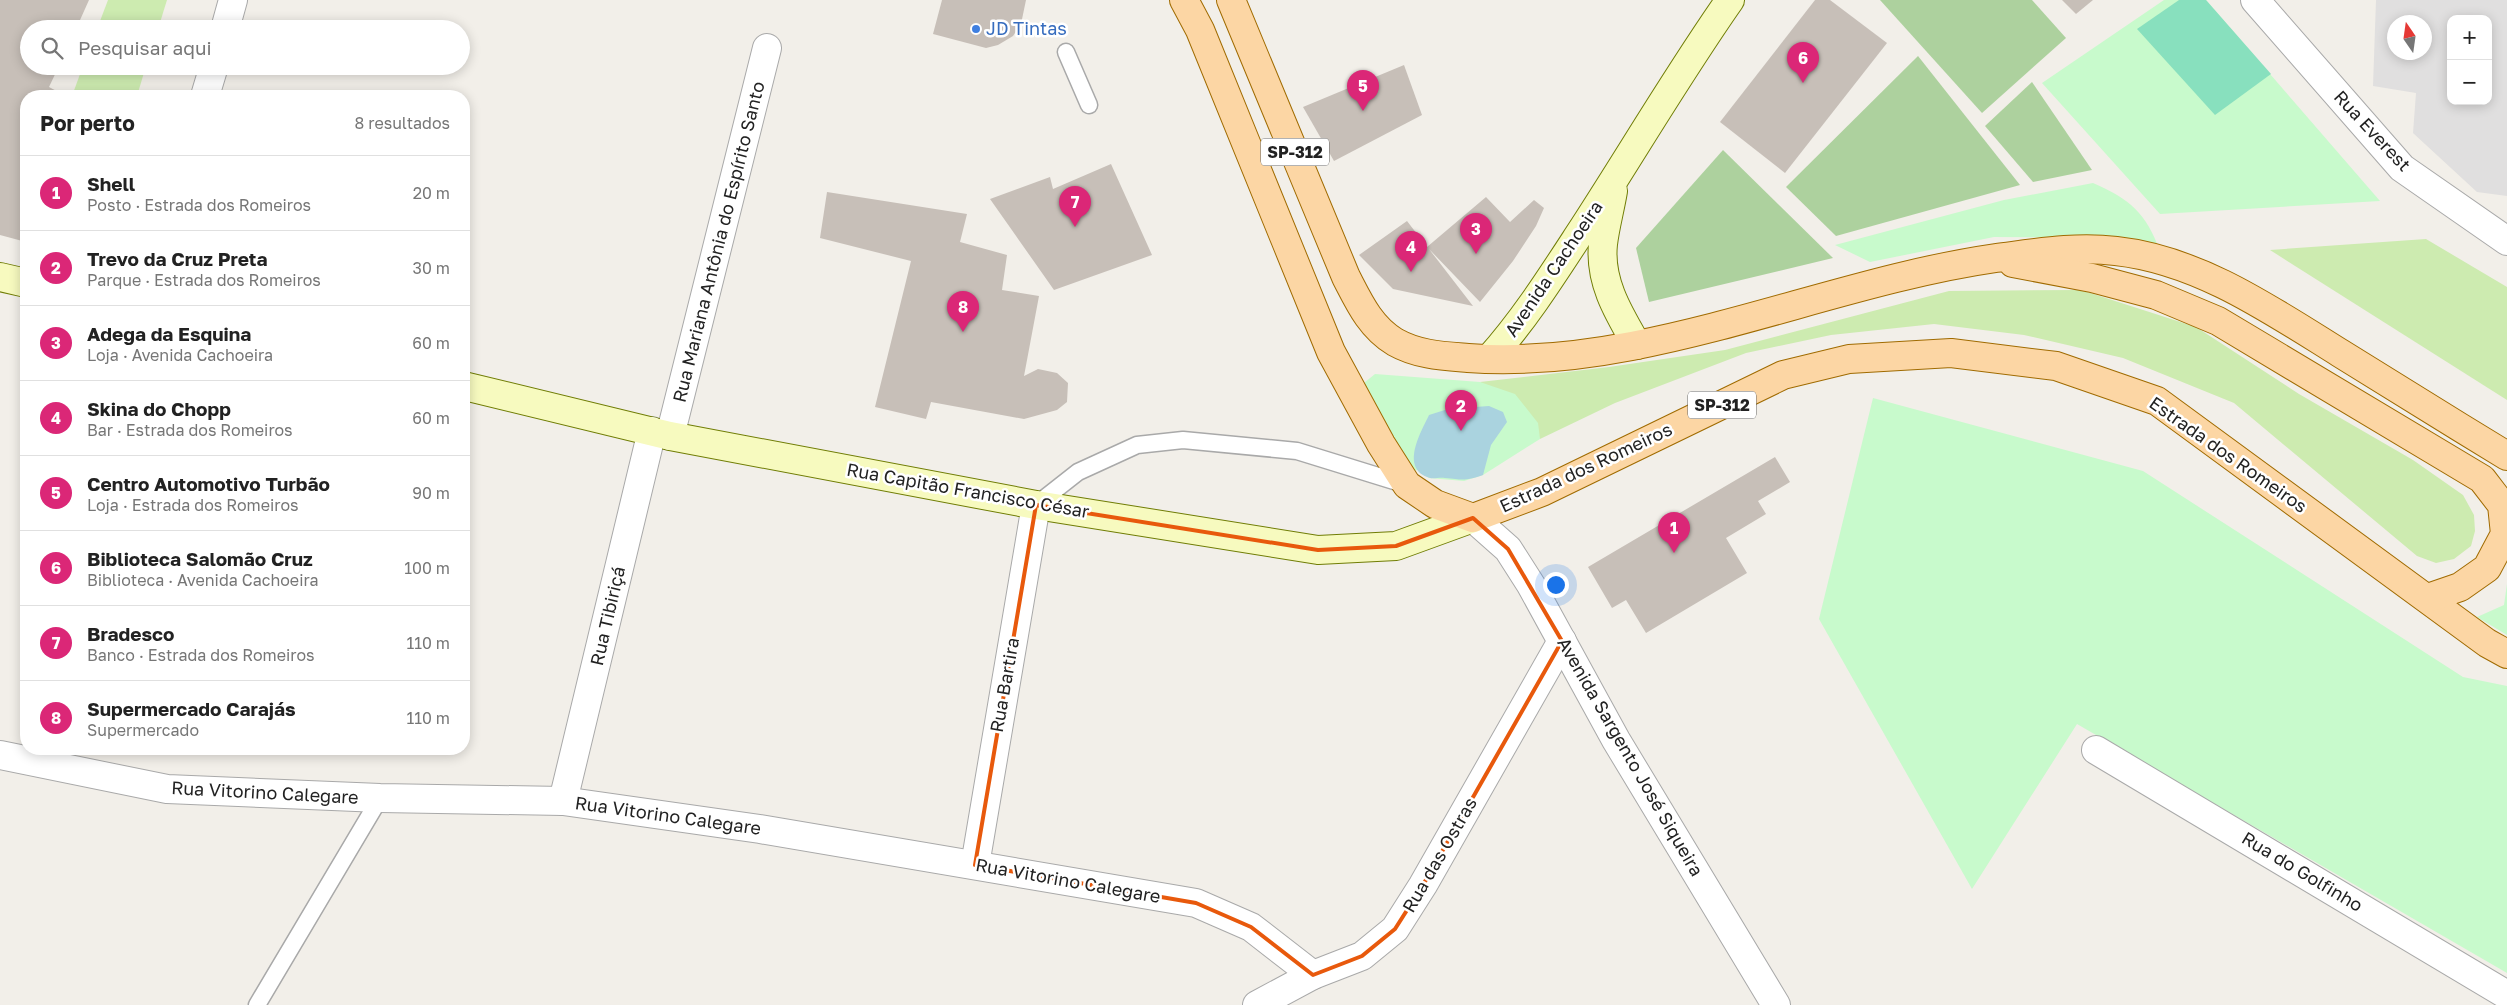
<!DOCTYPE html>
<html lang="pt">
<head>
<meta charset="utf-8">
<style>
  :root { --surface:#fff; --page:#f2f2f2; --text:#222; --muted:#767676; --line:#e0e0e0; --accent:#db2777 }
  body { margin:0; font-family:"Golos Text",sans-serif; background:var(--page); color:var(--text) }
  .controls { position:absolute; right:15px; top:15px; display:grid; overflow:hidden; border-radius:10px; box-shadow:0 2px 12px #0003 }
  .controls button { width:45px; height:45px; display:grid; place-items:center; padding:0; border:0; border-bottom:1px solid var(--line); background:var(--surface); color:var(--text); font:25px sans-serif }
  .compass { position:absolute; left:2387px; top:15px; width:45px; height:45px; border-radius:50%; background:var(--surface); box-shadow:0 2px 12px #0003; rotate:347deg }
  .you { position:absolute; left:1555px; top:584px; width:18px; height:18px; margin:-12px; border:4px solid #fff; border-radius:50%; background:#1a73e8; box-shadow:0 0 0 8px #1a73e833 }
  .badge { display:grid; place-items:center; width:32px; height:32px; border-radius:50%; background:var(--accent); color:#fff; font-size:16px; font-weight:700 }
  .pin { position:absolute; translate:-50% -41px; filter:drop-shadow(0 1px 2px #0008) }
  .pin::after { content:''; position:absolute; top:26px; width:18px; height:15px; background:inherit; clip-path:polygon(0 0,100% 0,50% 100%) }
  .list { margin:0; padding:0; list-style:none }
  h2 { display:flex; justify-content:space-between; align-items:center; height:65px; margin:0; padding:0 20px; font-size:21px }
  h2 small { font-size:16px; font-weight:400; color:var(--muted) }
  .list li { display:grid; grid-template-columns:32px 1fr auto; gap:15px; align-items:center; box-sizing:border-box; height:75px; padding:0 20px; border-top:1px solid var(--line) }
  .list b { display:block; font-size:19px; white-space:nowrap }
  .list p { margin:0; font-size:16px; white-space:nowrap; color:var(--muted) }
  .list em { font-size:16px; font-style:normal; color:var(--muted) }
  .icon { flex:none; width:28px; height:28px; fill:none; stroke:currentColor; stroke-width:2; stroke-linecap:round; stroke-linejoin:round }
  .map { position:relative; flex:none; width:2507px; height:1005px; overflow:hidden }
  .search { position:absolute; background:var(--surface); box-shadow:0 2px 12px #0003; left:20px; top:20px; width:450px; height:55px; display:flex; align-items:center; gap:12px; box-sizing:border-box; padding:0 18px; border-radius:28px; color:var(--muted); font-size:19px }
  .panel { position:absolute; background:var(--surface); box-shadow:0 2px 12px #0003; left:20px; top:90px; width:450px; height:665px; border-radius:20px }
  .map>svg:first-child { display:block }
</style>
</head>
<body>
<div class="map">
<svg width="2507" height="1005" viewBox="0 0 2507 1005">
  <rect width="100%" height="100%" fill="#f2efe9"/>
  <path fill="#e0dfdf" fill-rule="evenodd" d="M 2376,0 L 2507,0 L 2507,196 L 2477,192 L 2413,133 L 2416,93 L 2373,86 ZM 2451,19 L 2488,19 L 2488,101 L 2451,101 ZM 2394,22 L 2424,22 L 2424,52 L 2394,52 Z"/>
  <g fill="#cdebb0">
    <polygon points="108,0 167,0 158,29 97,29"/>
    <polygon points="83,66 146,66 137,96 72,96"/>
    <polygon points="2426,239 2507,287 2507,400 2270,250"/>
    <polygon points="2081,290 2196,327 2299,394 2413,460 2463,495 2474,515 2475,531 2471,546 2454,559 2436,563 2417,556 2234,403 2123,358 2024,335 1934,324 1831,335 1746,353 1615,403 1540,439 1480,382 1609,367 1725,350 1949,291"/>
  </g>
  <g fill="#add19e">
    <polygon points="1880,0 2032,0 2066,38 1982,113"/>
    <polygon points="1918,56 2020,185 1836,236 1786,187"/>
    <polygon points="2032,82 2092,170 2033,182 1985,126"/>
    <polygon points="1723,150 1833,258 1649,302 1636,248"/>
  </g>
  <g fill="#c8facc">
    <polygon points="2164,0 2206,0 2380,201 2160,214 2042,83"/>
    <path d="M 2093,183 C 2130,199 2146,213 2160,251 L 2104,238 L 1994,237 L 1870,262 L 1835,245 L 2004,200 Z"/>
    <polygon points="1375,374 1480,382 1515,394 1538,423 1540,439 1483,475 1464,481 1429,478 1418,470 1410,471 1359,387"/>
    <polygon points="1873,398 2143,471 2463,677 2507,686 2507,973 2077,724 1972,889 1819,619"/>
    <polygon points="2507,584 2507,635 2477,617 2504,605"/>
  </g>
  <polygon fill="#88e0be" points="2179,0 2206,0 2271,74 2215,115 2137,29"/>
  <path fill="#aad3df" d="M 1489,406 L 1503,412 L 1507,422 L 1491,445 L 1483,475 C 1465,481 1464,480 1445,478 C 1440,477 1434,479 1430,478 C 1399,469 1421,432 1429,415 L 1448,409 Z"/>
  <g fill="#c7bfb8">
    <polygon points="0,0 89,0 76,29 29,29 29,66 59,66 49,87 66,96 26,96 26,242 0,235"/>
    <polygon points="942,0 1026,0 1021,24 1013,36 998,45 986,48 933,34"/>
    <polygon points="1815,0 1830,0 1887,43 1785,173 1720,122"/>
    <polygon points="2062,0 2093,0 2076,14"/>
    <polygon points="1404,65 1422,115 1334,161 1303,107"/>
    <polygon points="1111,164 1152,255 1054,290 990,199 1050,177 1053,189"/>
    <polygon points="827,192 967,214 960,242 1007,255 1002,290 1039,296 1024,376 1038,369 1057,373 1068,383 1067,402 1057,410 1024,419 931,402 926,419 875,407 911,261 820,238"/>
    <polygon points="1486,197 1510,222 1534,200 1544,208 1536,226 1513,261 1480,302 1429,249 1473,306 1393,289 1359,255 1407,221 1427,247"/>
    <polygon points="1775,457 1790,482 1758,501 1766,514 1726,538 1747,573 1646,633 1626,600 1612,608 1588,567"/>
  </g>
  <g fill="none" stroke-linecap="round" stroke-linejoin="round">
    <g stroke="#a9a9a9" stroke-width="19">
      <g id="lane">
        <polyline points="1066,52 1089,105"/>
        <polyline points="1036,505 1078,472 1137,445 1183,440 1297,451 1407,485"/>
        <polyline points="257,1005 380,798"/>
      </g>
    </g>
    <g stroke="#a9a9a9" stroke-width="30">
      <g id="street">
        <polyline points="2255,0 2402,168 2507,241"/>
        <polyline points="225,29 233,0"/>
        <polyline points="205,96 214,66"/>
        <polyline points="670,436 767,48"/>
        <polyline points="1473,518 1508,549 1531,585 1616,740 1776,1005"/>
        <polyline points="2096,750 2507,995"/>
        <polyline points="0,755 167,789 380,798 563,801 760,829 1196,903 1251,927 1313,975"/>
        <polyline points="563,801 652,431"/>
        <polyline points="975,865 1036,505"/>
        <polyline points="1257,1005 1313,975 1362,956 1395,929 1423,885 1562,641"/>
      </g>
    </g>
    <g stroke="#707d05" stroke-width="30">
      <g id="secondary">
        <path d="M 1613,191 C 1610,209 1605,227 1603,244 C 1599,282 1619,314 1637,345"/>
        <polyline points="0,277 26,283"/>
        <path d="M 1489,359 C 1523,321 1550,279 1578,236 C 1629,158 1676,77 1730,0"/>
        <polyline points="464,386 670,436 1036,505 1318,550 1396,546 1473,518"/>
      </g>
    </g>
    <g stroke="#a06b00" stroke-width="30">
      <g id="primary">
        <polyline points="1184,0 1200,30 1331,352 1381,444 1407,485 1435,504 1473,518 1542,492 1783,375 1849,359 1951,353 2056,366 2157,401 2487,643 2507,654"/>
        <path d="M 1231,0 L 1346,277 C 1359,302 1370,327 1395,342 C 1418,355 1443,356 1468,358 C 1644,371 1822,283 1996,258 C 2036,253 2076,246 2116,251 C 2199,260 2271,310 2340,353 C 2395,387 2451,422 2507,456"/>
        <polyline points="2013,263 2092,278 2156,295 2218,321 2482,479 2502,505 2505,534 2487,568 2460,587 2428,598"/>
      </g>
    </g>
    <use href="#lane" stroke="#fff" stroke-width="16"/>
    <use href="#street" stroke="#fff" stroke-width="28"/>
    <use href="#secondary" stroke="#f7fabf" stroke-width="28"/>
    <use href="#primary" stroke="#fcd6a4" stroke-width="28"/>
  </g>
  <path fill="none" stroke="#e8590c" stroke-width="4" stroke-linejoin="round" d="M 1036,505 L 1318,550 L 1396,546 L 1473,518 L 1508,549 L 1562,641 L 1423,885 L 1395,929 L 1362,956 L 1313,975 L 1251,927 L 1196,903 L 975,865 Z"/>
  <circle fill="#3f7fe0" stroke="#fff" stroke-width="2" cx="976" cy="29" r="5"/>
  <g text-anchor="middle" stroke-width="5" stroke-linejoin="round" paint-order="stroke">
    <g fill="#fff" stroke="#646464" stroke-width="1">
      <rect x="1261" y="138.5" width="68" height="27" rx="4"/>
      <rect x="1688" y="391.5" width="68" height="27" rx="4"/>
    </g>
    <g font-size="16" font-weight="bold" fill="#222">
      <text x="1295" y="158">SP-312</text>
      <text x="1722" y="411">SP-312</text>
    </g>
    <g font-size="18" fill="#366cbe" stroke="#fff" text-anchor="start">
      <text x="986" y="35">JD Tintas</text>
    </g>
    <g font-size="18" fill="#222" stroke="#fff">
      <text transform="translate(2372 131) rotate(47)" y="6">Rua Everest</text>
      <text transform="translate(719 242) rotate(-76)" y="6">Rua Mariana Antônia do Espírito Santo</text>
      <text transform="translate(1554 269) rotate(-56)" y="6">Avenida Cachoeira</text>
      <text transform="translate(2228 455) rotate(35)" y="6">Estrada dos Romeiros</text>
      <text transform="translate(1586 468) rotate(-25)" y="6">Estrada dos Romeiros</text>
      <text transform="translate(968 491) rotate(10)" y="6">Rua Capitão Francisco César</text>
      <text transform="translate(608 616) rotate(-77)" y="6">Rua Tibiriçá</text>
      <text transform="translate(1005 685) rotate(-80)" y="6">Rua Bartira</text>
      <text transform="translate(1630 757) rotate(60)" y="6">Avenida Sargento José Siqueira</text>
      <text transform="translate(265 793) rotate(3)" y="6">Rua Vitorino Calegare</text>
      <text transform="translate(668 816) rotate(8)" y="6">Rua Vitorino Calegare</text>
      <text transform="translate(1440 855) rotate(-60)" y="6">Rua das Ostras</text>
      <text transform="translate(2302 872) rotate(31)" y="6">Rua do Golfinho</text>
      <text transform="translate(1068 881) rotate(10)" y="6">Rua Vitorino Calegare</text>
    </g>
  </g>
</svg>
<div class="controls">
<button>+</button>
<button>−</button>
</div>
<svg class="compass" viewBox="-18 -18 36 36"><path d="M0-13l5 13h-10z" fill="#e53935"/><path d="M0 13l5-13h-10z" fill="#767676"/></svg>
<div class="you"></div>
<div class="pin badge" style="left:1674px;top:553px">1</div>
<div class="pin badge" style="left:1461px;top:431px">2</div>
<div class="pin badge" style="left:1476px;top:254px">3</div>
<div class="pin badge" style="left:1411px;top:272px">4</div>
<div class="pin badge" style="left:1363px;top:111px">5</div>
<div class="pin badge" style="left:1803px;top:83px">6</div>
<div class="pin badge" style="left:1075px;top:227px">7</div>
<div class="pin badge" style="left:963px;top:332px">8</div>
<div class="search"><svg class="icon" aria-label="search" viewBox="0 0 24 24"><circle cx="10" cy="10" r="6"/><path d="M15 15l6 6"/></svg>Pesquisar aqui</div>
<section class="panel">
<h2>Por perto<small>8 resultados</small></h2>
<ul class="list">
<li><span class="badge">1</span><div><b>Shell</b><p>Posto · Estrada dos Romeiros</p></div><em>20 m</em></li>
<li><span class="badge">2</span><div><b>Trevo da Cruz Preta</b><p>Parque · Estrada dos Romeiros</p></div><em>30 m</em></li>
<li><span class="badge">3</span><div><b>Adega da Esquina</b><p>Loja · Avenida Cachoeira</p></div><em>60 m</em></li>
<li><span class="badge">4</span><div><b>Skina do Chopp</b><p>Bar · Estrada dos Romeiros</p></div><em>60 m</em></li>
<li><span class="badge">5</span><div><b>Centro Automotivo Turbão</b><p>Loja · Estrada dos Romeiros</p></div><em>90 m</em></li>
<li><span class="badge">6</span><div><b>Biblioteca Salomão Cruz</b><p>Biblioteca · Avenida Cachoeira</p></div><em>100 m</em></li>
<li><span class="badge">7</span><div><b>Bradesco</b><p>Banco · Estrada dos Romeiros</p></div><em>110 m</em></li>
<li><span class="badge">8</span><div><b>Supermercado Carajás</b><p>Supermercado</p></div><em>110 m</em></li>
</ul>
</section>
</div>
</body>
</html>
